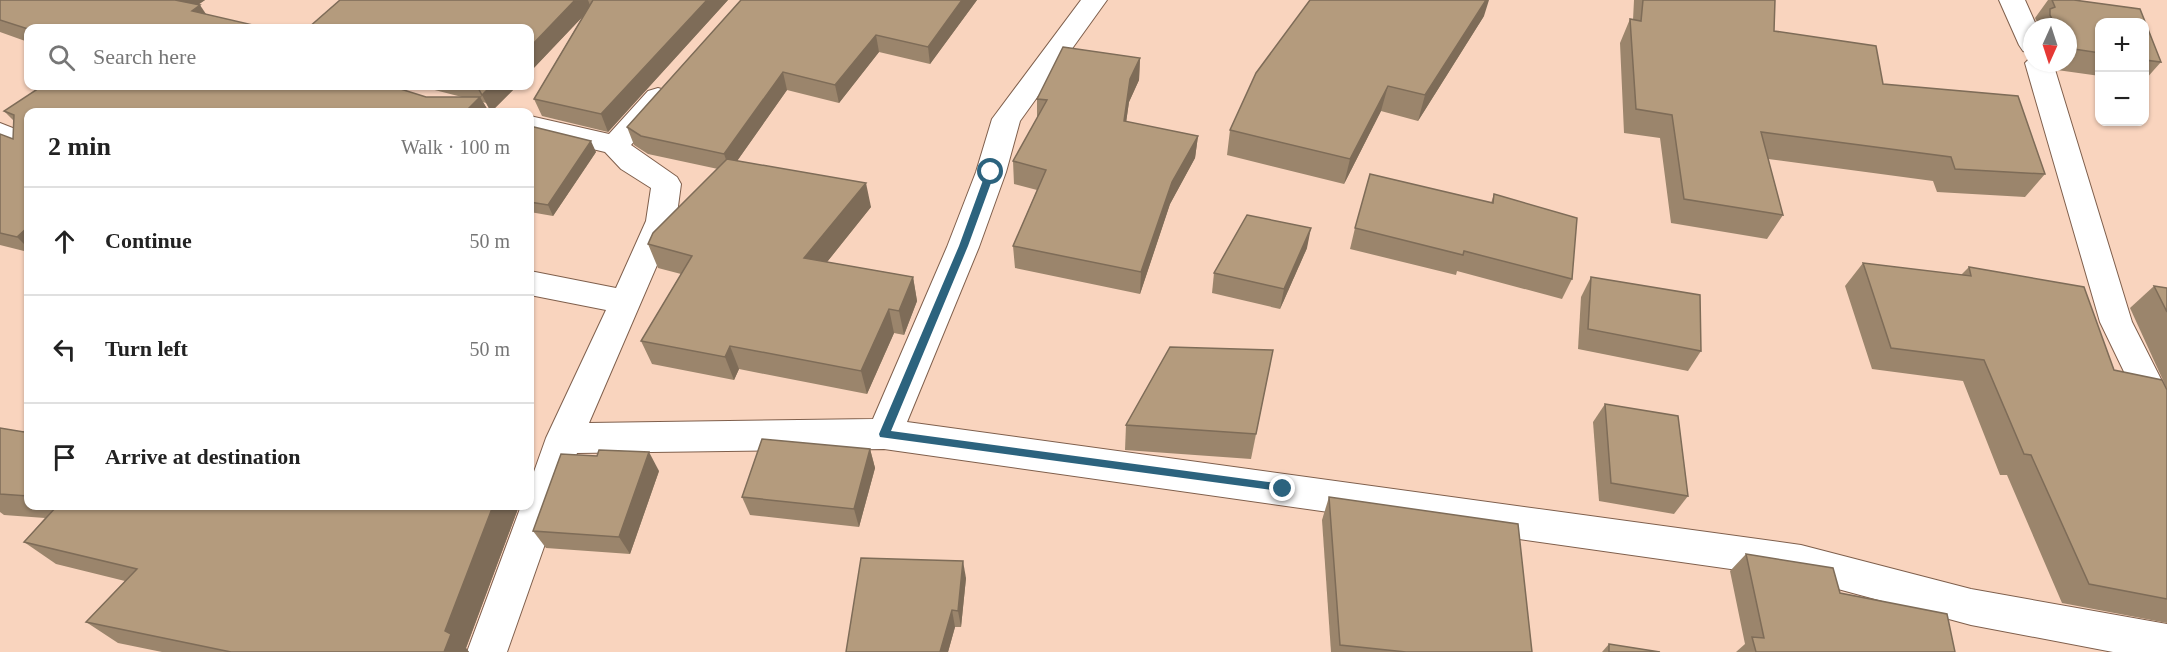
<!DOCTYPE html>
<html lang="en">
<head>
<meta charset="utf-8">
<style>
  :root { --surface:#fff; --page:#f6f6f6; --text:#222; --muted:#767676; --line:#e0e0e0 }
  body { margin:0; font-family:Georgia,serif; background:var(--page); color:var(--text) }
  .controls { position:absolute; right:18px; top:18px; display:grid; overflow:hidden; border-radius:12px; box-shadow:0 2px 4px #0004 }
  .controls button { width:54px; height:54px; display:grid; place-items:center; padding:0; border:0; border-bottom:2px solid var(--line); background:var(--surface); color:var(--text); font:30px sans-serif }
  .compass { position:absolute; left:2023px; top:18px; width:54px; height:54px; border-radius:50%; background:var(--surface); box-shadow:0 2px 4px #0004; rotate:183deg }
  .stop { position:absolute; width:18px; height:18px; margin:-14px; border:4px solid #2c637e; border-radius:50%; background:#fff }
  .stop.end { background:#2c637e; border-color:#fff; box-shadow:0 2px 6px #0008 }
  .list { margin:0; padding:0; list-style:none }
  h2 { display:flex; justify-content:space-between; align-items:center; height:78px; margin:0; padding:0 24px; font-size:26px }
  h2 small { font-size:20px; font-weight:400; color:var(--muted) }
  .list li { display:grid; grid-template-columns:39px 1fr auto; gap:18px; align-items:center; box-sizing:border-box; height:108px; padding:0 24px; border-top:2px solid var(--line) }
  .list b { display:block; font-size:22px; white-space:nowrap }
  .list em { font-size:20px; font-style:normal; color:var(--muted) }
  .icon { flex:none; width:33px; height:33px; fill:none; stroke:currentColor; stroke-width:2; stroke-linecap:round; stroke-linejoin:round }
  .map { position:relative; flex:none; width:2167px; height:652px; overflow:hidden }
  .search { position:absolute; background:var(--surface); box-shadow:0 2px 4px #0004; left:24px; top:24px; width:510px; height:66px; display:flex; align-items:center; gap:15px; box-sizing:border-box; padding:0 21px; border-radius:12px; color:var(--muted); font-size:22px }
  .panel { position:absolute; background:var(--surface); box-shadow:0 2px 4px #0004; left:24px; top:108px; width:510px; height:402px; border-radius:12px }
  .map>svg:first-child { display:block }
</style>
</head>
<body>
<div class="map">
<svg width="2167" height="652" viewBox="0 0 2167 652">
  <rect width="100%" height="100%" fill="#f9d4be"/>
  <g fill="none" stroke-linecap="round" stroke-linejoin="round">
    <g stroke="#7f5f4c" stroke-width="2">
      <g id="minor">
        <polygon points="1081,0 1107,0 1020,121 1006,172 979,247 907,422 1801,545 1971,589 2167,624 2167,652 2113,652 1971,625 1801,579 884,449 577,453 507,652 467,652 521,506 530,506 530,483 546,438 606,310 530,295 530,271 616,288 646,221 651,188 621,169 605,152 530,134 530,116 609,134 648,91 658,88 668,91 672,97 631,145 677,177 681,184 676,221 589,423 873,419 947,247 976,172 992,119"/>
        <polygon points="1999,0 2025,0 2037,27 2032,27 2032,53 2023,51 2019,45"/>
        <polygon points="2032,56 2032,63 2053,63 2132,322 2167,391 2167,441 2155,436 2100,322 2025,63"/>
        <polygon points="0,123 28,134 28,155 0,144"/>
      </g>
    </g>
    <use href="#minor" fill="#fff" fill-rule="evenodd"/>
  </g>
  <g fill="#9b856c">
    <polygon points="0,0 205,0 198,5 28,28 28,42 0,32"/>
    <polygon points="340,0 728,0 608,132 542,116 534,99 583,16 530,72 530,28"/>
    <polygon points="741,0 977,0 930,64 879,52 839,103 787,90 737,161 871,207 827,262 913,277 917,301 904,335 894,333 867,394 739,369 734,380 652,364 641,341 681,274 658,268 648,244 718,169 648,154 634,145 627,127"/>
    <polygon points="1634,0 1775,0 1774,31 1883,84 2045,174 2025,197 1937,192 1933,181 1768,159 1783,215 1767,239 1671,223 1660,138 1624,133 1620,43 1630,19 1633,20"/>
    <polygon points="2048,0 2074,0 2140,9 2161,62 2145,80 2145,22 2100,22 2100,76 2057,70 2055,63 2068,63 2068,27 2036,27 2038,24 2035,18"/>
    <polygon points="1484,16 1418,121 1381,111 1344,184 1227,155 1230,130"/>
    <polygon points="1140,58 1139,80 1129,102 1126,122 1198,136 1195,158 1170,204 1140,294 1015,268 1013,246 1037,190 1014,184 1013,161 1037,118 1037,99"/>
    <polygon points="419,86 517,86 491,112 486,103 483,102 489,112 28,112 28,252 0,245 0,134 13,139 14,121 4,111 426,97 462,97"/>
    <polygon points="530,126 596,152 553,216 530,212"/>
    <polygon points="1494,194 1572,279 1562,299 1457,271 1456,275 1350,249 1355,228 1491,203"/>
    <polygon points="1307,248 1280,309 1212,293 1214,273"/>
    <polygon points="1863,263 1961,275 1969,267 2114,370 2167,390 2167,623 2062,603 2007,475 2000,475 1963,381 1872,369 1845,286"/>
    <polygon points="1591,277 1701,351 1688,371 1578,349 1581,297"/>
    <polygon points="2154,286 2167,312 2167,389 2130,308"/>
    <polygon points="1273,350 1251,459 1125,450 1126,425"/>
    <polygon points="1605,404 1688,496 1674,514 1599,501 1593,422"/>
    <polygon points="28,427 28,506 519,506 466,648 469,652 162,652 118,643 86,622 125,581 56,564 24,542 45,518 4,515 0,512 0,428 24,432"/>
    <polygon points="870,449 875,468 859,527 750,515 742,497"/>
    <polygon points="659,471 630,554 546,548 533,531"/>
    <polygon points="1329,497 1532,652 1331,652 1322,520"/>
    <polygon points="1746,554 1840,593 1955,652 1736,652 1745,644 1730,571"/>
    <polygon points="966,578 961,627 955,627 948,652 846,652"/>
    <polygon points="1609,644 1660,652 1602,652"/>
  </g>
  <g fill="#7e6c58">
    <polygon points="170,0 205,0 181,16"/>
    <polygon points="575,0 588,0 591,8 530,72 530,47"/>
    <polygon points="707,0 728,0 608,132 601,114"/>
    <polygon points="962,0 977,0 930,64 928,47"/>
    <polygon points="1486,0 1489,0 1484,16 1418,121 1425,95"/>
    <polygon points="200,5 212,23 192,11"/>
    <polygon points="876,35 879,52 839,103 835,85"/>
    <polygon points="1140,58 1139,80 1129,102 1123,144 1124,121 1130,79"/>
    <polygon points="783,72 787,90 730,171 724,154"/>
    <polygon points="491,86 517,86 491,112 482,95"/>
    <polygon points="1388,86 1381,111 1344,184 1350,159"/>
    <polygon points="480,97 489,112 465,112"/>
    <polygon points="1198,136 1195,158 1170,204 1140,294 1141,272 1172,182"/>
    <polygon points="591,141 596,152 553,216 548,205"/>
    <polygon points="866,183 871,207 811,282 804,258"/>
    <polygon points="28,227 28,248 17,237"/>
    <polygon points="1311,228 1307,248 1280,309 1284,289"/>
    <polygon points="913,277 917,301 904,335 899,311"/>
    <polygon points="889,309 894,333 867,394 861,371"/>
    <polygon points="730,346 739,369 734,380 725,357"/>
    <polygon points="870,449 875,468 859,527 854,509"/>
    <polygon points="649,452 659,471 630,554 619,537"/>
    <polygon points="530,466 532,470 530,478"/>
    <polygon points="493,506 519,506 466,648 469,652 444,652 445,631"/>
    <polygon points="963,561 966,578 961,627 958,611"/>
    <polygon points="952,610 955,627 948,652 940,652"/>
  </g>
  <g fill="#b49b7d" stroke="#7e6c58" stroke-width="1.5">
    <polygon points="0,0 175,0 200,5 192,11 266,28 28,28 28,29 0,20"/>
    <polygon points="340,0 575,0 530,47 530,28 308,28"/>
    <polygon points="593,0 707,0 601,114 534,99"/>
    <polygon points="741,0 962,0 928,47 876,35 835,85 783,72 724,154 641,136 627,127"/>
    <polygon points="1310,0 1486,0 1425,95 1388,86 1350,159 1230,130 1256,73"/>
    <polygon points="1643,0 1775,0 1774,31 1876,46 1883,84 2018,96 2045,174 1955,169 1951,157 1761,132 1783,215 1684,199 1672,115 1636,109 1630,19 1641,21"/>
    <polygon points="2052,0 2074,0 2140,9 2161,62 2145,60 2145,22 2100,22 2100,53 2074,49 2071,41 2068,40 2068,27 2056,27 2050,15 2050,9 2055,7"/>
    <polygon points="1063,47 1140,58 1130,79 1124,121 1198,136 1172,182 1141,272 1013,246 1046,170 1013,161 1047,100 1037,99"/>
    <polygon points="42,86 391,86 426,97 480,97 465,112 28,112 28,227 17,237 0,233 0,134 13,139 14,115 4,111"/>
    <polygon points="477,86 491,86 482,95"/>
    <polygon points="530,126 591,141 548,205 530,202"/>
    <polygon points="727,159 866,183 804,258 913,277 899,311 889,309 861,371 730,346 725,357 641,341 692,256 648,244 653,233"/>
    <polygon points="1370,174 1493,203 1494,194 1577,218 1572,279 1464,251 1463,255 1355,228"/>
    <polygon points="1247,215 1311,228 1284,289 1214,273"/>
    <polygon points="1863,263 1971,276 1969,267 2084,287 2114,370 2162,380 2167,390 2167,599 2089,584 2031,455 2024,454 1984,360 1891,348"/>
    <polygon points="1591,277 1700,295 1701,351 1588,329"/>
    <polygon points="2154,286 2167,288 2167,312"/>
    <polygon points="1170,347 1273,350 1256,434 1126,425"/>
    <polygon points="1605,404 1678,416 1688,496 1611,483"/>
    <polygon points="28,427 28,496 0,494 0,428 24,432"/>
    <polygon points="762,439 870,449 854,509 742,497"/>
    <polygon points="599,450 649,452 619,537 533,531 561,454 597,456"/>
    <polygon points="1329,497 1518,524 1532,652 1406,652 1340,645"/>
    <polygon points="57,506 493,506 445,631 451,634 444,652 231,652 86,622 137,569 24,542"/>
    <polygon points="1746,554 1833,568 1840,593 1947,614 1955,652 1756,652 1752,637 1764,638"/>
    <polygon points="861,558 963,561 958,611 952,610 940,652 846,652"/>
    <polygon points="1609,644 1660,652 1609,652"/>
  </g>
  <polygon fill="#2c637e" points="991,169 995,172 968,246 891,431 1283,484 1288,489 1287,492 880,437 879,434 959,246 986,172"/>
</svg>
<div class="controls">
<button>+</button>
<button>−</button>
</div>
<svg class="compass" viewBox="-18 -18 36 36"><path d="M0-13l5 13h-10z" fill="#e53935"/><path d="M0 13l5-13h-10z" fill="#767676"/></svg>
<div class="stop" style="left:991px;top:172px"></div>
<div class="stop end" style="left:1283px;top:489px"></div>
<div class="search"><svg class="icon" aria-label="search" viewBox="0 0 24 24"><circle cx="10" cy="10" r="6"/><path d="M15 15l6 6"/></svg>Search here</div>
<section class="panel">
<h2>2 min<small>Walk · 100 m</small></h2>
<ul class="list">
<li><svg class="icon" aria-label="ahead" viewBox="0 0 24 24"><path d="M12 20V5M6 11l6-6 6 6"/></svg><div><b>Continue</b></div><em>50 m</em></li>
<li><svg class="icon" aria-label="left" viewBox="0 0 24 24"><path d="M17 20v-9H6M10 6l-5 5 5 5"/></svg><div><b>Turn left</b></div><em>50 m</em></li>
<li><svg class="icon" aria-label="arrive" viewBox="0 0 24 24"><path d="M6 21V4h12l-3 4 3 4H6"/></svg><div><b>Arrive at destination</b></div></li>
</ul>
</section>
</div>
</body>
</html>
